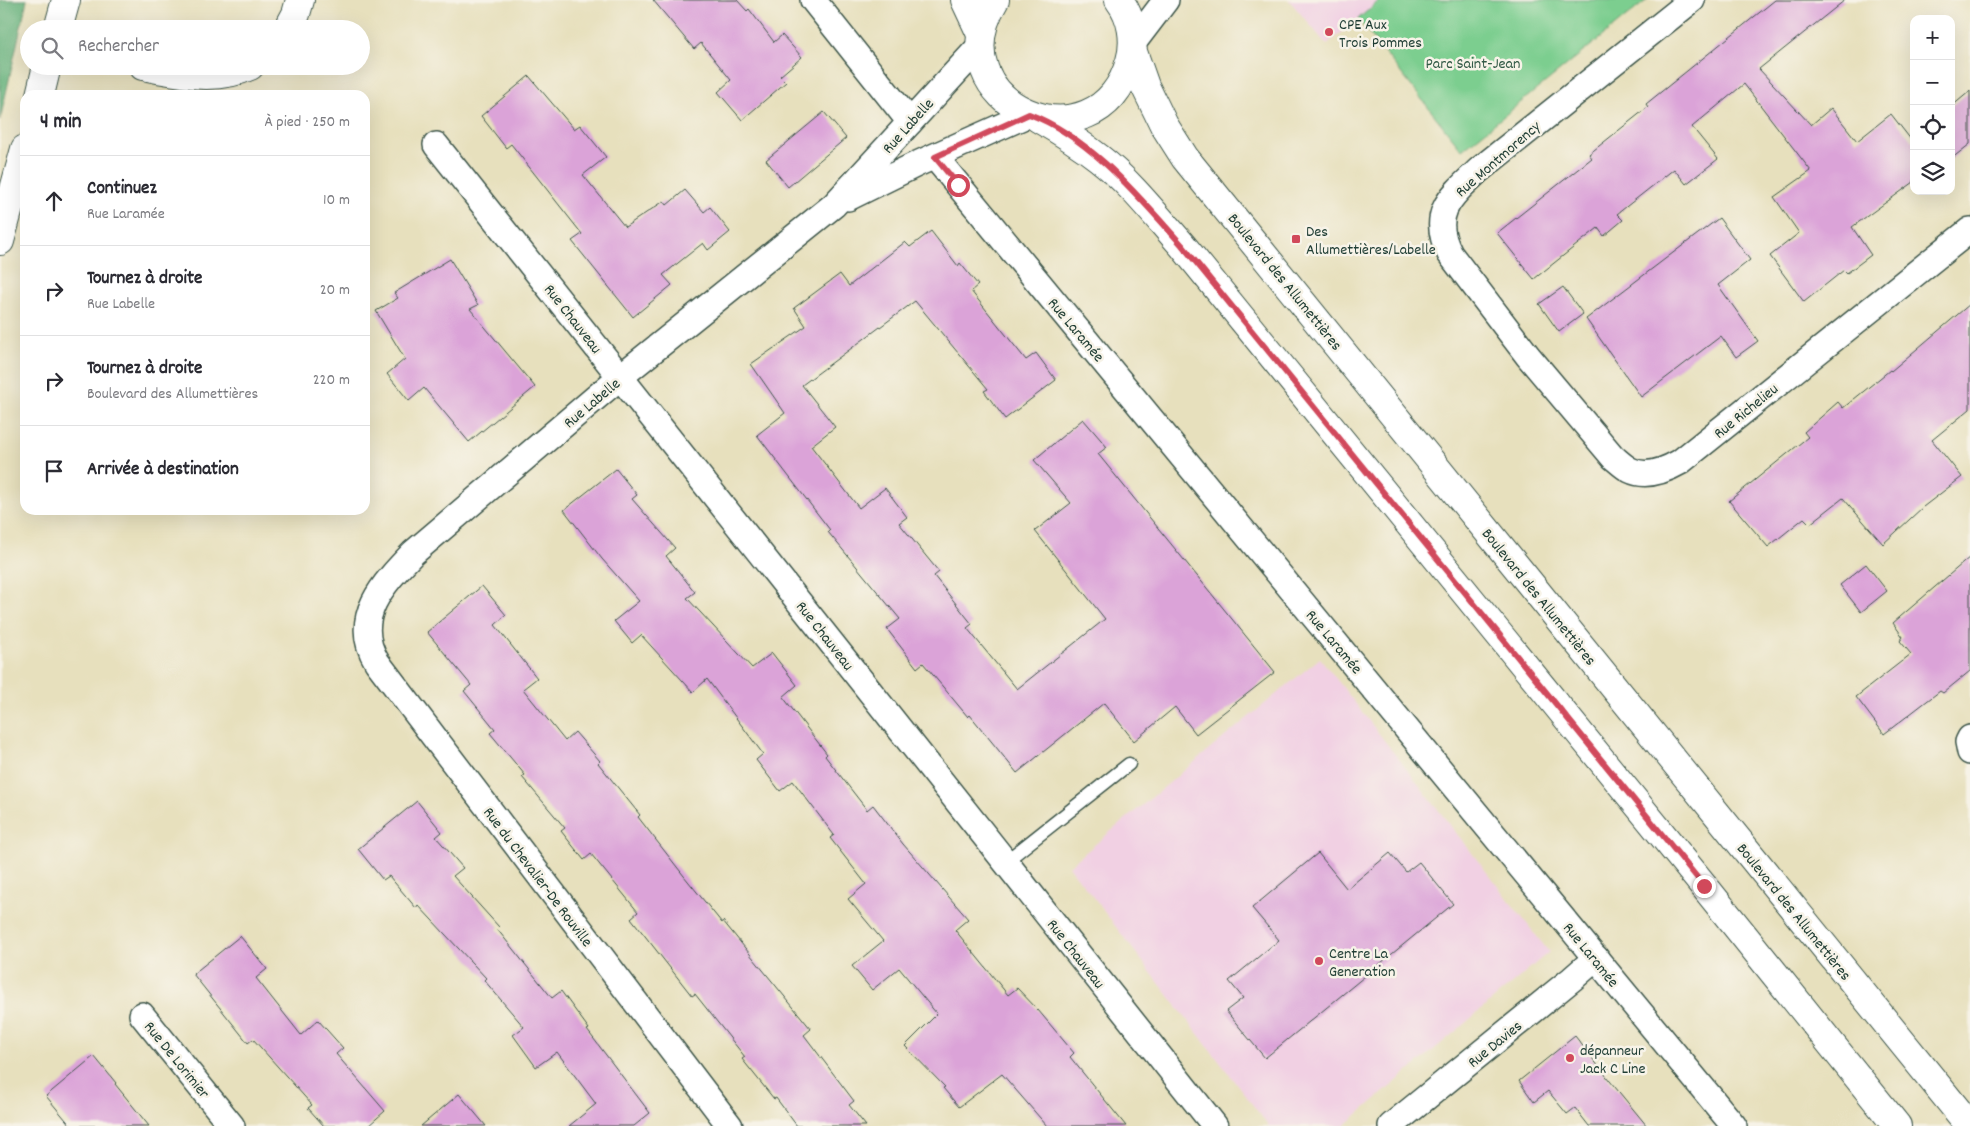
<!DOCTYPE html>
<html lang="fr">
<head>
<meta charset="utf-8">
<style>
  :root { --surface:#fff; --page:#f7f7f7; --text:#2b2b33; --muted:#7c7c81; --line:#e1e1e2 }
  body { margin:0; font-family:Dekko,sans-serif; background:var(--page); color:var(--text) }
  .controls { position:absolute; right:15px; top:15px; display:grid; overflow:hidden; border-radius:10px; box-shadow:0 5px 20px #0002 }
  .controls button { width:45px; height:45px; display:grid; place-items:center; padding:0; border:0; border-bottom:1px solid var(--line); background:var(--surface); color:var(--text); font:25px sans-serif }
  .stop { position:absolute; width:15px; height:15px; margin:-11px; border:4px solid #d1495b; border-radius:50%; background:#fff }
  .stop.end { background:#d1495b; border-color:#fff; box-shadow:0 1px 5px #0008 }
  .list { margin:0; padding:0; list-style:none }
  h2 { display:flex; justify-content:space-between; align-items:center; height:65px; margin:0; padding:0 20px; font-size:21px }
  h2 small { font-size:16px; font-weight:400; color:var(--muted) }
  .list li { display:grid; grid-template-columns:32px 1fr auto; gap:15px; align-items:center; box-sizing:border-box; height:90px; padding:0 20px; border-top:1px solid var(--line) }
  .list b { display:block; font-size:19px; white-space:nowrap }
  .list p { margin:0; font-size:16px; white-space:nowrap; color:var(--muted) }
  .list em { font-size:16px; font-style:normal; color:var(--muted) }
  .icon { flex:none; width:28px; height:28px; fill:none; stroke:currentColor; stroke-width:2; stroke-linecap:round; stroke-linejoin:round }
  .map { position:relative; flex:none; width:1970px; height:1126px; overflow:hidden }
  .search { position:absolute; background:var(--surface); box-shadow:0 5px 20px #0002; left:20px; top:20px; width:350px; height:55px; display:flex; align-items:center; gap:12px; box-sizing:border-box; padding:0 18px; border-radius:28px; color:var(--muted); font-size:19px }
  .panel { position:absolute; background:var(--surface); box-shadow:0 5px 20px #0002; left:20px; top:90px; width:350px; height:425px; border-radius:15px }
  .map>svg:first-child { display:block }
</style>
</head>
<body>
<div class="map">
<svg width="1970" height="1126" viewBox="0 0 1970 1126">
  <rect width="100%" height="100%" fill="#f7f3e8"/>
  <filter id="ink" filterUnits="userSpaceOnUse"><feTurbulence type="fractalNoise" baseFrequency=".02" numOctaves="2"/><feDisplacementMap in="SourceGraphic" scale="10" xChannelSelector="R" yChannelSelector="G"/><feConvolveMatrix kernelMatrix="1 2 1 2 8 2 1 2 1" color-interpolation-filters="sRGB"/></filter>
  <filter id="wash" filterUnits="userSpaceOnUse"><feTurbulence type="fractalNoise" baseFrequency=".0096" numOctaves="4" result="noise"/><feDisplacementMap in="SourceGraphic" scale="20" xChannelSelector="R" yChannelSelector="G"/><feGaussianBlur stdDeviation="1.12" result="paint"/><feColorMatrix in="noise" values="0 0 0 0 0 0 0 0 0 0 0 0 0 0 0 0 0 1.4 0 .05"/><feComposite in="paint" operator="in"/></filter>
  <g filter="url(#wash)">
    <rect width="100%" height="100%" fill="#e7e0bd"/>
    <g fill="#f1d0e3">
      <polygon points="1289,0 1380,0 1327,45"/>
      <polygon points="1320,658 1549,952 1344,1126 1269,1126 1069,866"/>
    </g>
    <polygon fill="#7cce8f" stroke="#4e8662" points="1380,0 1647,0 1462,150 1358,19"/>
    <polygon fill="#65b17a" stroke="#427757" points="0,0 27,0 0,120"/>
    <g id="blocks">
      <g fill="#dba3d8">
        <polygon points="653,0 737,0 747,11 749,9 774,42 782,35 802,57 780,76 786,82 742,120 718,92 731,80 701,43 694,49"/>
        <polygon points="1775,0 1845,0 1759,69 1811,125 1831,108 1857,141 1891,114 1912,141 1914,140 1914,182 1852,227 1871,255 1847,273 1844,270 1804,302 1770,256 1799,233 1774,197 1811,171 1744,84 1692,127 1718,159 1686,184 1674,169 1617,214 1623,220 1604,236 1598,228 1534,279 1497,233 1592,158 1589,154 1648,107 1646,104"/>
        <polygon points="529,76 574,129 580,125 606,157 583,175 625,227 664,201 667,205 685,190 704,212 710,207 730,232 708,250 703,243 663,275 672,285 633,317 572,241 582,234 511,144 506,148 481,116"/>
        <polygon points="1970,91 1970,144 1951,159 1951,107"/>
        <polygon points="824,112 846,138 788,187 766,160"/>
        <polygon points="1719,218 1750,260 1718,285 1758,341 1736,357 1721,336 1641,397 1586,319"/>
        <polygon points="931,231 958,266 960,263 978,285 971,291 1026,360 1036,353 1056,380 1005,419 984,391 988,389 915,301 802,385 835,427 811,446 859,508 885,488 907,517 899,523 939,572 934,576 972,624 967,628 1017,689 1105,619 1035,531 1071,503 1034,460 1083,419 1107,447 1098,454 1275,672 1196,734 1175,707 1134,741 1104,703 1017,773 970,715 968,717 923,663 917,668 887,629 900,619 828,532 830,530 757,435 785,413 751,364 806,326 794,308 840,274 849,286 905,242 910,247"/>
        <polygon points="450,259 478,305 470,309 535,387 469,442 424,388 409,401 387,374 405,359 376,311 398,298 394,293"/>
        <polygon points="1563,287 1583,314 1559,332 1539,304"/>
        <polygon points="1970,304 1970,409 1932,440 1962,477 1923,507 1883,544 1843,498 1810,524 1804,518 1768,547 1729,501 1808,437 1804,432 1838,402 1843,408 1890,370 1891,371"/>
        <polygon points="616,469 637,495 632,499 675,548 666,556 695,592 687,598 752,668 772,653 797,685 783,697 827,754 825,756 867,810 873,805 903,844 968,919 955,930 1008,995 1017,988 1038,1010 1074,1053 1070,1057 1126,1126 1047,1126 1002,1074 959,1107 943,1088 945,1087 905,1046 937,1014 899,968 872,990 852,966 883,941 848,899 866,884 830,838 834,835 793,781 780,791 756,760 763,754 707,679 693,692 641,635 632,643 614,621 639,601 602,559 564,510"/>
        <polygon points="1970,557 1970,671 1943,693 1940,691 1884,734 1856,697 1911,654 1900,641 1903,637 1893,623"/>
        <polygon points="1866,564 1887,591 1861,612 1840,585"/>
        <polygon points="482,586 506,615 495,625 537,678 523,689 565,741 575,732 600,761 598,763 640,815 638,817 684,876 722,923 723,921 811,1029 804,1035 854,1101 849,1105 866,1126 797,1126 776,1098 774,1099 742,1059 745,1057 695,994 692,996 631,918 638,912 591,854 584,860 561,831 565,828 522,777 525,775 490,733 495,729 464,691 471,685 427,632"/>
        <polygon points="417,801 442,832 436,837 463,868 453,876 499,927 497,929 552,998 561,991 589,1029 587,1030 650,1113 634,1126 569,1126 596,1104 557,1052 536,1067 513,1035 524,1027 484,980 486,978 418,905 416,908 389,876 383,880 358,849"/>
        <polygon points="1318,853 1347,889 1390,853 1406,872 1419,862 1453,904 1265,1058 1226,1011 1243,998 1229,981 1279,940 1252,908"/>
        <polygon points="240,936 267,969 256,978 301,1035 318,1020 343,1048 336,1054 385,1111 368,1126 324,1126 308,1108 312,1105 253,1039 248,1043 193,974"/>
        <polygon points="1575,1036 1610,1081 1647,1126 1589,1126 1575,1108 1567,1114 1548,1091 1534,1102 1519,1081"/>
        <polygon points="94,1056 116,1083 115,1084 149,1126 71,1126 46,1096"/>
        <polygon points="459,1094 486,1126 421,1126"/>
      </g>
    </g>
  </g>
  <g filter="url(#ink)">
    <use href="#blocks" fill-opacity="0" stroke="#3d5549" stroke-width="1"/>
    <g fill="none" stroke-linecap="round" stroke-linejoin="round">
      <g stroke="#3d5549" stroke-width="15">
        <polyline id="lane" points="1005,862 1129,764"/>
      </g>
      <g stroke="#3d5549" stroke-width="28">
        <g id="street">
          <polyline points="813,0 910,122"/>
          <path d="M 1692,0 L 1479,170 C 1450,197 1429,214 1450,254 L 1528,356 L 1613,457 C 1618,461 1624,467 1630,470 C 1646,478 1666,470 1680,462 L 1970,230"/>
          <polyline points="1134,42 1166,0"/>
          <polyline points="436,145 1215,1126"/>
          <polyline points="935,157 1734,1126"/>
          <polyline points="848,198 917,164 1029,114"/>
          <polyline points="1970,738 1968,742 1970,752"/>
          <polyline points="142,1015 232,1126"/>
          <path d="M 730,1126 L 377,662 C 350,618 384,583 413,553 L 620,377 L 834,205 L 980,46"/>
          <polyline points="1391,1126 1572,979 1596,958"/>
        </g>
      </g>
      <g stroke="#3d5549" stroke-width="30">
        <g id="secondary">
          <polyline points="58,29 66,0"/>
          <polyline points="40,95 47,66"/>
          <polyline points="0,241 25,149"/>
        </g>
      </g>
      <g stroke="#3d5549" stroke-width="30">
        <g id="primary">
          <path d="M 995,0 C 931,104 1098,175 1130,61 C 1136,41 1132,17 1119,0"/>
          <polyline points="1133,52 1145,86 1164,125 1185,158 1970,1126"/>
          <path d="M 1038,118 C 1059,130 1080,143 1099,158 C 1129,181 1157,217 1182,245 L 1704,886 L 1897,1126"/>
        </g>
      </g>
      <g stroke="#3d5549" stroke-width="30">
        <g id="highway">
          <polyline points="965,0 981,34"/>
          <polyline points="288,29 296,14 300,0"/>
          <path d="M 143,66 C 179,73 216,82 250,66"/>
        </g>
      </g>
      <use href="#lane" stroke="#fff" stroke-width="12"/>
      <use href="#street" stroke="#fff" stroke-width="25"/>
      <use href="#secondary" stroke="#fff" stroke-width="28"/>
      <use href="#primary" stroke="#fff" stroke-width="28"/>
      <use href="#highway" stroke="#fff" stroke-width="28"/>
    </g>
  </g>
  <g fill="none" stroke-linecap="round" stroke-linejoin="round" filter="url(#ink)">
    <path stroke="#d1495b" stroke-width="6" d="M 958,185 L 935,157 L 1029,114 C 1089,136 1140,198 1182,245 L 1704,886"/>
  </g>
  <g fill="#d1495b" stroke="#f7f3e8" stroke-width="2">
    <circle cx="1329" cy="32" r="5"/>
    <rect x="1291" y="234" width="10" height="10" rx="2.5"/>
    <circle cx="1319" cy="961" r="5"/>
    <circle cx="1570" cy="1058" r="5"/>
  </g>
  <g text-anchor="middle" stroke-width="5" stroke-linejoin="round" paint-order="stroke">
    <g font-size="16" fill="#1f3d34" stroke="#f7f3e8" text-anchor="start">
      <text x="1339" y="29">CPE Aux<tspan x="1339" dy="18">Trois Pommes</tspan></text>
      <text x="1306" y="236">Des<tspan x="1306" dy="18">Allumettières/Labelle</tspan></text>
      <text x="1329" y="958">Centre La<tspan x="1329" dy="18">Generation</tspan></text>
      <text x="1580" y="1055">dépanneur<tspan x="1580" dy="18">Jack C Line</tspan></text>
    </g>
    <g font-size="16" fill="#325a46" stroke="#f7f3e8">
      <text x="1473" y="68">Parc Saint-Jean</text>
    </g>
    <g font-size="16" fill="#1f3d34" stroke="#f7f3e8">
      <text transform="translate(907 125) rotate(-48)" y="6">Rue Labelle</text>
      <text transform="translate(1497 158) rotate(-41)" y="6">Rue Montmorency</text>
      <text transform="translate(1286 281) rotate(51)" y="6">Boulevard des Allumettières</text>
      <text transform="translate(574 318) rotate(52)" y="6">Rue Chauveau</text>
      <text transform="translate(1077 329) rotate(50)" y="6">Rue Laramée</text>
      <text transform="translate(591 402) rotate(-40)" y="6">Rue Labelle</text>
      <text transform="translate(1745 410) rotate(-39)" y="6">Rue Richelieu</text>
      <text transform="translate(1540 596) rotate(51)" y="6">Boulevard des Allumettières</text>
      <text transform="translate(826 635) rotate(52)" y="6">Rue Chauveau</text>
      <text transform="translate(1335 641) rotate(50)" y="6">Rue Laramée</text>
      <text transform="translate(539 876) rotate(53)" y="6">Rue du Chevalier-De Rouville</text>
      <text transform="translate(1795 911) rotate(51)" y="6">Boulevard des Allumettières</text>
      <text transform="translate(1077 953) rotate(52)" y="6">Rue Chauveau</text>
      <text transform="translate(1592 954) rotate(51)" y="6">Rue Laramée</text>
      <text transform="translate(1494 1043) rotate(-39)" y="6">Rue Davies</text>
      <text transform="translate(178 1059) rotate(51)" y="6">Rue De Lorimier</text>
    </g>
  </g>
</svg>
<div class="controls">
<button>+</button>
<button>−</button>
<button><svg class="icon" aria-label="locate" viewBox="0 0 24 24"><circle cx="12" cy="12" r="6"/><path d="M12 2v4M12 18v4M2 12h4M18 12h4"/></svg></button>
<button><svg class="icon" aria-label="layers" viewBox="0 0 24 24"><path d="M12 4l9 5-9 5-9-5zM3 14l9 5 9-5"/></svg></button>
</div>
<div class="stop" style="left:958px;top:185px"></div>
<div class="stop end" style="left:1704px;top:886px"></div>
<div class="search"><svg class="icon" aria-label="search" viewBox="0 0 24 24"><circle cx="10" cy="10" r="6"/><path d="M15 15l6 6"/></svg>Rechercher</div>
<section class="panel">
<h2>4 min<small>À pied · 250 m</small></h2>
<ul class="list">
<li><svg class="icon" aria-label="ahead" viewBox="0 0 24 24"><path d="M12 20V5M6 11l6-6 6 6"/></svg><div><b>Continuez</b><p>Rue Laramée</p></div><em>10 m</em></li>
<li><svg class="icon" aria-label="right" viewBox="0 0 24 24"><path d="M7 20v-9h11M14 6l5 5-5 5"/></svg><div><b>Tournez à droite</b><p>Rue Labelle</p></div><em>20 m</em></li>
<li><svg class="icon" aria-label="right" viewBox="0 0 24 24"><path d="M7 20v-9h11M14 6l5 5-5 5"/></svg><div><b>Tournez à droite</b><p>Boulevard des Allumettières</p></div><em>220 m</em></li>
<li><svg class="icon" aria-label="arrive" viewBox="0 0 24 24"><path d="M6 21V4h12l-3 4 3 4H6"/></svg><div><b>Arrivée à destination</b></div></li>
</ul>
</section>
</div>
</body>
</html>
